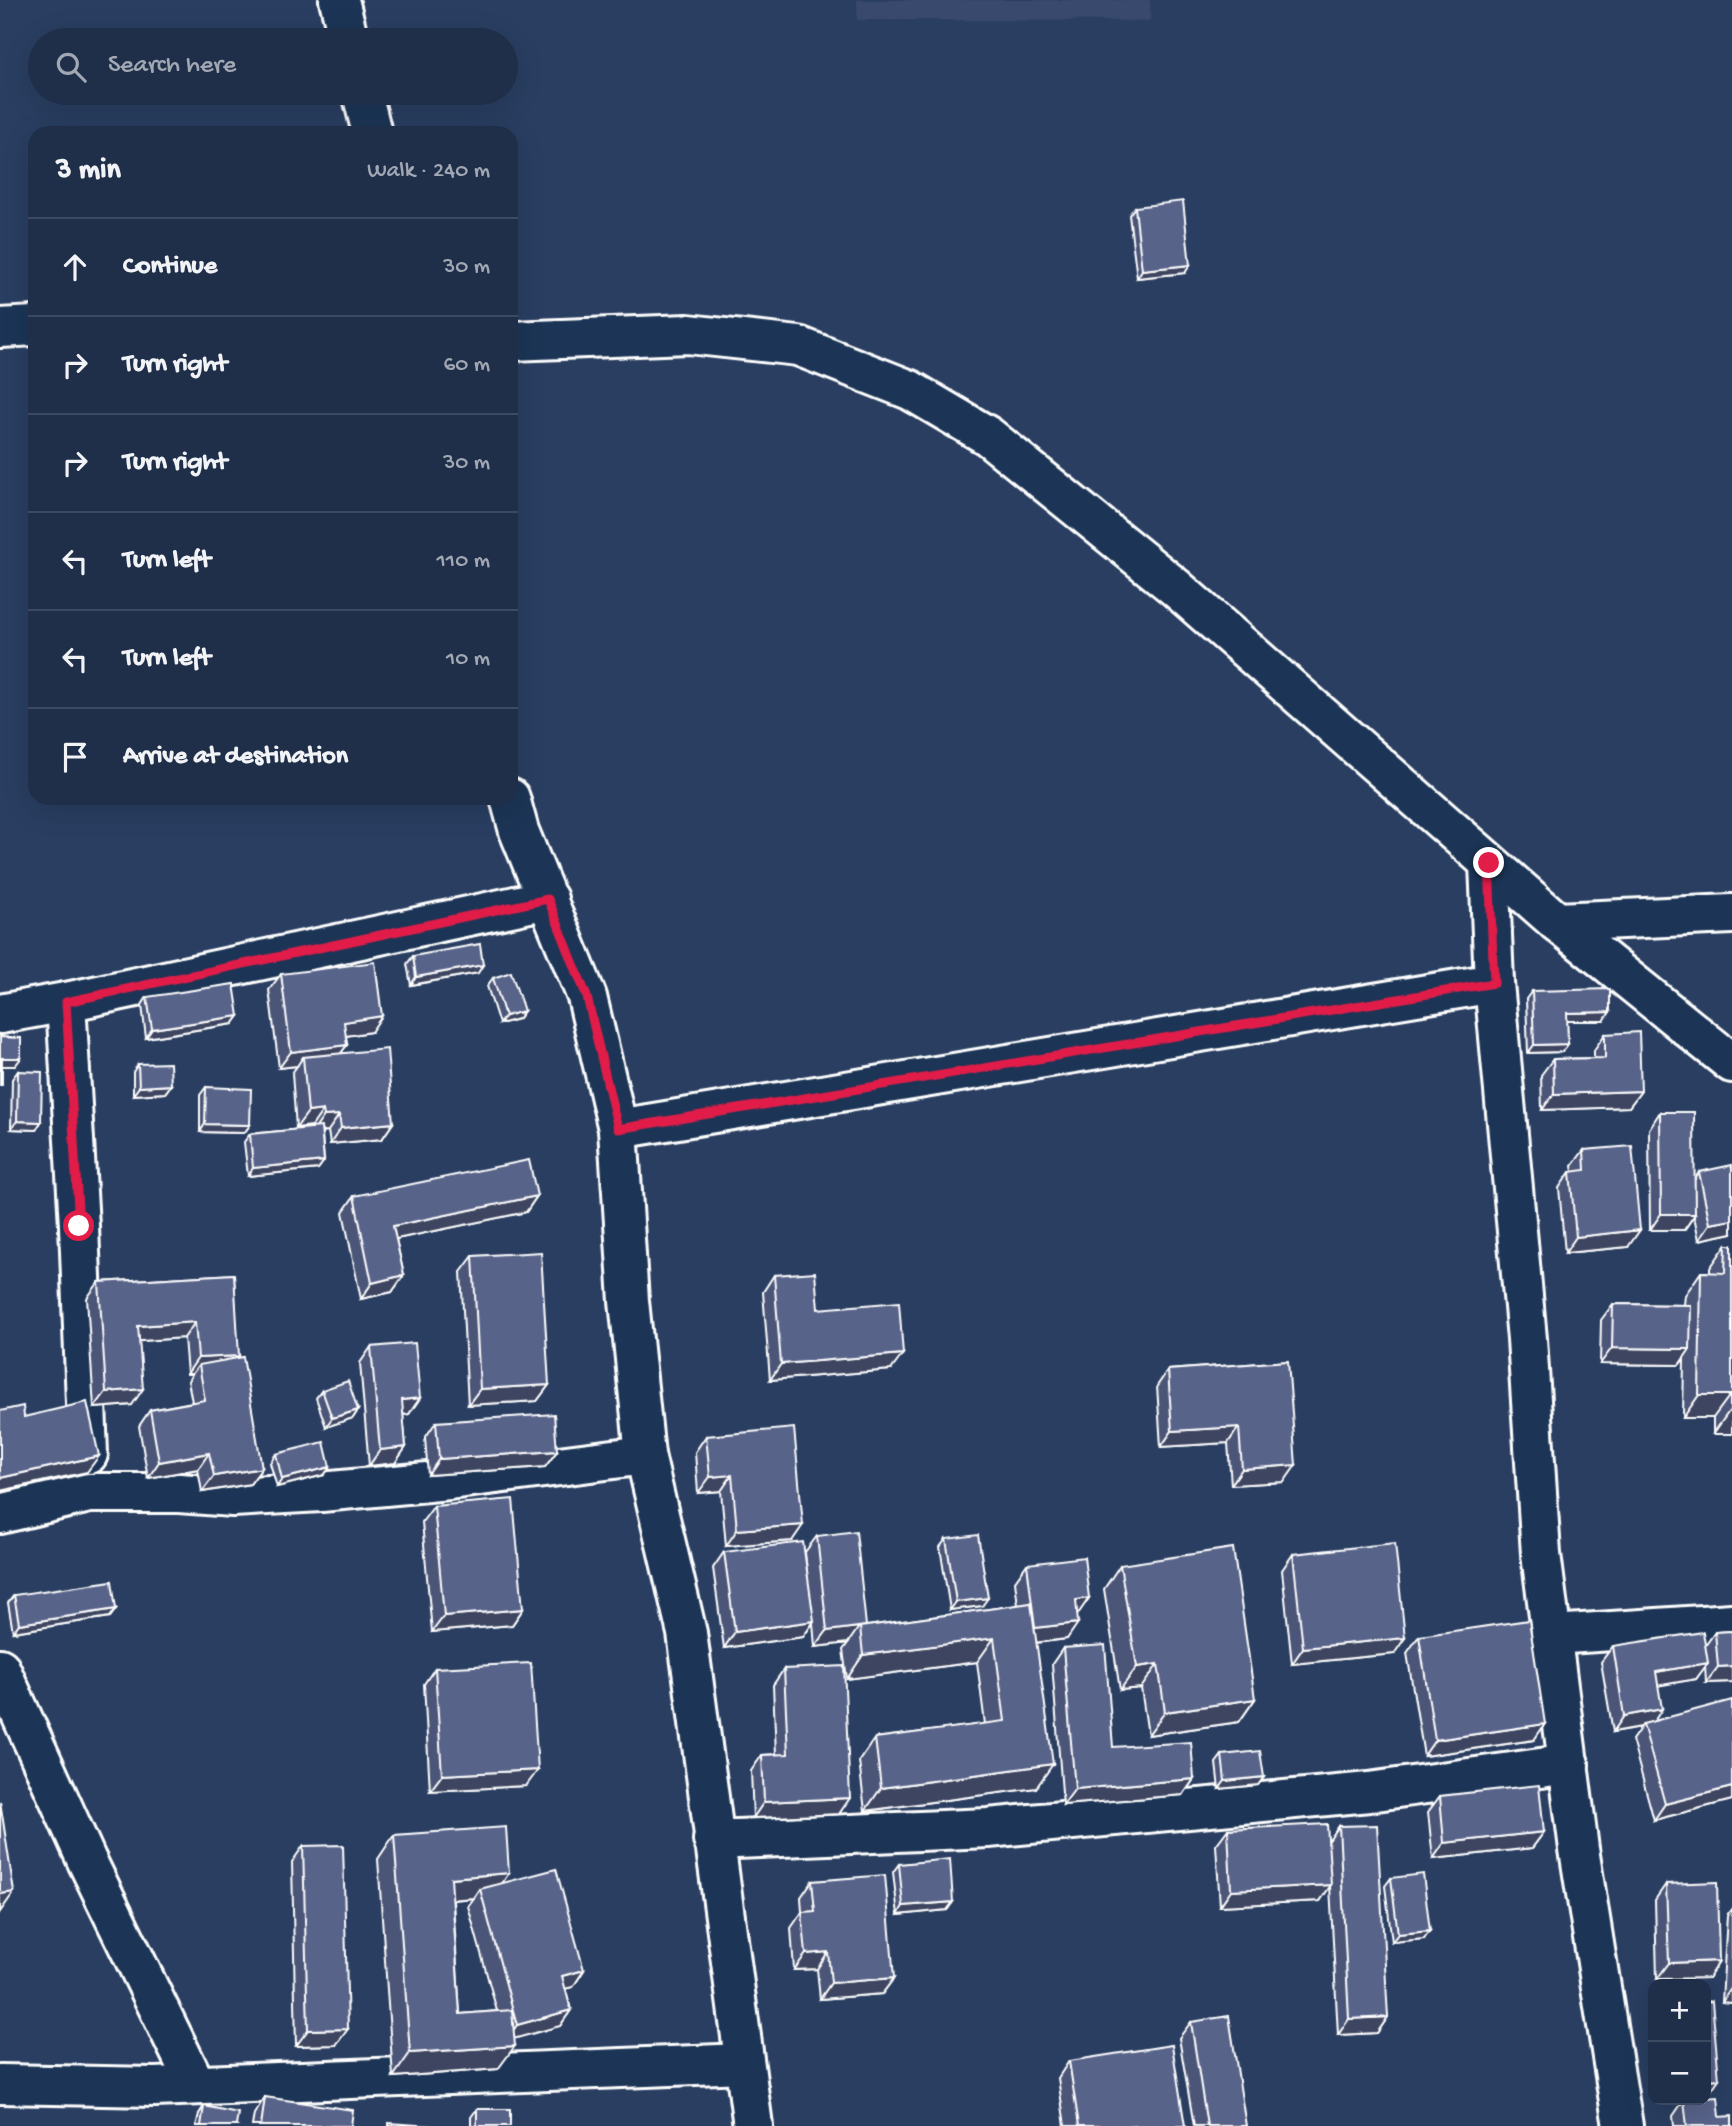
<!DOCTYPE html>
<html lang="en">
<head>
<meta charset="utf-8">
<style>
  :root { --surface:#1f2e49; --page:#273650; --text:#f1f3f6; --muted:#a1a8b4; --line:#3c4a61 }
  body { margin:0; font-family:"Gochi Hand",sans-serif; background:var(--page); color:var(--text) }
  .controls { position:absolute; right:21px; bottom:21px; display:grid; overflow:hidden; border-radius:14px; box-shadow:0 7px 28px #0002 }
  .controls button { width:63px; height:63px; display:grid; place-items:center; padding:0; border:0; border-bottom:2px solid var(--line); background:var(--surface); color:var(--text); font:35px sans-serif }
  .stop { position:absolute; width:21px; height:21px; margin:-16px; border:5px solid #e11d48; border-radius:50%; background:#fff }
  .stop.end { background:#e11d48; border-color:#fff; box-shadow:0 2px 7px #0008 }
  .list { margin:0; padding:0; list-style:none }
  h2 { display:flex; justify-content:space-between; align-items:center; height:91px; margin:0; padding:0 28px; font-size:30px }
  h2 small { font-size:23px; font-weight:400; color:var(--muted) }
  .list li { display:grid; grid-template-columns:46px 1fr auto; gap:21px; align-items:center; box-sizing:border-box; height:98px; padding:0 28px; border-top:2px solid var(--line) }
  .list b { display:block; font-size:26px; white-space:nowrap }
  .list em { font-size:23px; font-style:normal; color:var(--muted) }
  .icon { flex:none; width:38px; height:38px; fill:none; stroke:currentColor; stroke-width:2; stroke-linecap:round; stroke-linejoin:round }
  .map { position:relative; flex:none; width:1732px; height:2126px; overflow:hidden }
  .search { position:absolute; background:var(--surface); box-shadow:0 7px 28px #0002; left:28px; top:28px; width:490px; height:77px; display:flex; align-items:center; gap:18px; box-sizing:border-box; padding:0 24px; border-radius:38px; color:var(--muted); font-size:26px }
  .panel { position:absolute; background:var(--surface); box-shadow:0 7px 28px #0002; left:28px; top:126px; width:490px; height:679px; border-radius:21px }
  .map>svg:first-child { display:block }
</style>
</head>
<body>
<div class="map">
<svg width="1732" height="2126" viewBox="0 0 1732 2126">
  <rect width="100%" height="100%" fill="#293e61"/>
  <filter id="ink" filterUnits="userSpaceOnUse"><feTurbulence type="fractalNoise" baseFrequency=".0143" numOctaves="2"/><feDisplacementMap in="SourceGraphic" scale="14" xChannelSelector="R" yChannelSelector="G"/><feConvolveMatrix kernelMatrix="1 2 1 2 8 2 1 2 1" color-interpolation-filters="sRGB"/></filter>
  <g filter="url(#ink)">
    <polygon fill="#37496d" points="857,0 1150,0 1150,21 857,20"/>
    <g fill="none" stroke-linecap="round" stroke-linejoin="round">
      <g stroke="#fff" stroke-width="44">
        <g id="minor">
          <polyline points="339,0 349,40"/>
          <polyline points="362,93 372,133"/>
          <polyline points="0,328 35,326"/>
          <polyline points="511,341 688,334 798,346 910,390 988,436 1175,587 1557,922 1732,1063"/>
          <polyline points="510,798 519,831 587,997 618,1129 629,1301 645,1455 687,1633 753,2126"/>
          <polyline points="1489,863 1494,983 1527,1339 1541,1554 1579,1849 1623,2126"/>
          <polyline points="1557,922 1732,914"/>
          <polyline points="66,1002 79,1226 88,1454"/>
          <polyline points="0,1014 66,1002 548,899"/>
          <polyline points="618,1129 1494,983"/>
          <polyline points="0,1514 89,1493 179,1493 233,1497 321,1492 449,1480 645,1455"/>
          <polyline points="1552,1635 1732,1623"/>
          <polyline points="0,1668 87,1861 196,2085"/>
          <polyline points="713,1840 988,1828 1369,1792 1569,1764"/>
          <polyline points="0,2084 155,2087 744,2063"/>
        </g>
      </g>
      <use href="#minor" stroke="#1d3557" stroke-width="38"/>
    </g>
    <g fill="#4c5577" stroke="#fff" stroke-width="2" fill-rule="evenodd">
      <polygon points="1135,207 1185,273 1137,278 1129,215"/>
      <polygon points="413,956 478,973 411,985 407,964"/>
      <polygon points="281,974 371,1032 346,1036 347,1045 341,1053 393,1123 382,1139 330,1144 328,1131 322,1132 324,1161 318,1169 248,1176 244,1142 250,1134 312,1128 312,1126 296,1128 292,1073 297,1066 279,1068 269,990"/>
      <polygon points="493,978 524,1011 518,1019 499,1024 487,986"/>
      <polygon points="1532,991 1604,1021 1567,1021 1568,1044 1562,1052 1528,1053 1526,999"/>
      <polygon points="147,997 239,1016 233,1024 146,1038 142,1005"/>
      <polygon points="1605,1034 1641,1091 1629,1107 1542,1110 1541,1075 1553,1059 1594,1058 1594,1050"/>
      <polygon points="138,1064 171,1085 165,1093 133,1095 133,1072"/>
      <polygon points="18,1071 41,1122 36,1130 11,1129 12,1079"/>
      <polygon points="206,1087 250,1125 244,1133 200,1132 200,1095"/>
      <polygon points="1660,1112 1695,1179 1699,1172 1732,1233 1699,1240 1694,1216 1684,1230 1650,1230 1649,1129"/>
      <polygon points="1584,1150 1628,1247 1565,1253 1559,1188 1570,1172 1573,1172 1572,1166"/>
      <polygon points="354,1196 537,1196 526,1212 396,1239 404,1275 392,1292 361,1299 343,1212"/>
      <polygon points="1726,1245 1732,1434 1713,1434 1713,1418 1683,1418 1684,1359 1679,1365 1600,1364 1601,1320 1613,1304 1684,1305 1685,1295 1701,1272 1710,1272 1710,1268"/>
      <polygon points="473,1256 549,1385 537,1401 468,1405 461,1272"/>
      <polygon points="234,1274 238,1358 262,1468 250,1484 202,1492 198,1469 148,1478 139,1426 150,1410 192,1402 188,1381 192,1374 187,1374 184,1338 139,1341 132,1405 94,1408 87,1298 99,1282"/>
      <polygon points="774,1275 818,1309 891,1370 770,1380 763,1292"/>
      <polygon points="371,1347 420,1398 409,1414 403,1415 406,1447 395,1463 369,1466 360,1363"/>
      <polygon points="1288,1361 1284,1482 1231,1485 1228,1443 1161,1447 1157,1386 1168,1370"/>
      <polygon points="322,1390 358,1410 353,1418 326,1427 316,1398"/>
      <polygon points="436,1422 557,1451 545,1467 428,1475 425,1438"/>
      <polygon points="706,1436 792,1541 726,1546 721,1491 698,1493 695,1452"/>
      <polygon points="276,1454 330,1467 324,1475 277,1487 270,1463"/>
      <polygon points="434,1506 523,1609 512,1625 432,1632 422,1522"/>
      <polygon points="817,1536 866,1626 1018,1605 1015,1581 1027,1564 1089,1598 1077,1614 1067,1639 1036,1643 1036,1788 865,1811 859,1761 875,1738 985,1724 977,1662 847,1679 843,1650 848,1643 815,1647 813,1623 803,1637 724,1648 713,1568 724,1552 808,1581 805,1552"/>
      <polygon points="946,1539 982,1606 950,1610 940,1547"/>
      <polygon points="1293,1554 1394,1654 1292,1664 1282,1570"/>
      <polygon points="1120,1565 1255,1699 1239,1722 1148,1735 1141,1688 1120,1690 1104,1589"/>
      <polygon points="14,1595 116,1609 110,1617 13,1632 8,1603"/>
      <polygon points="1732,1631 1732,1682 1706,1683 1705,1666 1696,1679 1658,1685 1654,1721 1732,1800 1654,1820 1632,1740 1641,1727 1613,1732 1601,1662 1613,1646 1705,1646 1715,1632"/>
      <polygon points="1419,1636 1534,1740 1424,1756 1407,1653"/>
      <polygon points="1063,1648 1113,1747 1194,1779 1183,1795 1063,1805 1052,1664"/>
      <polygon points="435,1668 526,1786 430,1791 424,1684"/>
      <polygon points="784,1669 839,1814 753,1818 751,1771 762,1755 776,1754 773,1685"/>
      <polygon points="1222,1755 1264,1777 1258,1785 1219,1789 1216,1763"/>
      <polygon points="1440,1796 1544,1832 1532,1848 1433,1859 1428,1812"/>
      <polygon points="1339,1826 1388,2017 1377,2033 1338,2035 1330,1886 1320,1901 1220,1906 1216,1845 1228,1829 1328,1842"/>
      <path d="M 394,1835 L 502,1883 L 584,1970 L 573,1987 L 565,1988 L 571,2010 L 560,2026 L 514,2038 L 498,2069 L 393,2077 L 378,1859 ZM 474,1898 L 468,1906 L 497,2011 L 460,2014 L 453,1900 Z"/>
      <polygon points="303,1846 336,2045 296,2046 292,1862"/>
      <polygon points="899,1864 953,1902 947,1910 898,1915 893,1872"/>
      <polygon points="1391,1878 1424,1939 1392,1942 1385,1886"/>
      <polygon points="812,1881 894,1978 882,1994 820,1999 817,1969 794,1970 791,1928 802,1912 801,1897"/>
      <polygon points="1666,1884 1719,1961 1708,1978 1657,1979 1655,1900"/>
      <polygon points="1732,1908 1732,2003 1722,2002 1727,1915"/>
      <polygon points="1191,2022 1246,2126 1194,2126 1179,2038"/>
      <polygon points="1069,2061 1185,2126 1065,2126 1058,2078"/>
      <polygon points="265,2097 351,2126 252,2126 254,2114"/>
      <polygon points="1684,2100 1720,2117 1732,2126 1674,2126 1673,2116"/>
      <polygon points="204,2106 236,2126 196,2126 199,2114"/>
      <polygon points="477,2109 510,2126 471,2126 471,2117"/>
    </g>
    <g fill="#3e4561" stroke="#fff" stroke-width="2">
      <polygon points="1190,265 1185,273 1137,278 1142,270"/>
      <polygon points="483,965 478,973 411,985 416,977"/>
      <polygon points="524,1011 518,1019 499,1024 505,1016"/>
      <polygon points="1610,1012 1604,1021 1561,1021 1567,1013"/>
      <polygon points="239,1016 233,1024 146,1038 152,1029"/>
      <polygon points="382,1016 371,1032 333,1038 344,1022"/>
      <polygon points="1568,1044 1562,1052 1528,1053 1534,1045"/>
      <polygon points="347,1045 335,1061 303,1057 297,1066 279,1068 291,1052"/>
      <polygon points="2,1058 21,1058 15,1066 0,1066"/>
      <polygon points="171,1085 165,1093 133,1095 139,1087"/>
      <polygon points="1641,1091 1629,1107 1542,1110 1554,1094"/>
      <polygon points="323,1110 312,1126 296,1128 308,1112"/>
      <polygon points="339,1115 328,1131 313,1132 324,1116"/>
      <polygon points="17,1121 41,1122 36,1130 11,1129"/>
      <polygon points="393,1123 382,1139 330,1144 341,1128"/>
      <polygon points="205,1124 250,1125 244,1133 200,1132"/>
      <polygon points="324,1161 318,1169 248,1176 253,1168"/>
      <polygon points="537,1196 526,1212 382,1242 393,1226"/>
      <polygon points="1661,1214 1695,1214 1684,1230 1650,1230"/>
      <polygon points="1732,1220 1732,1233 1699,1240 1710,1224"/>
      <polygon points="1640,1230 1628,1247 1565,1253 1576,1237"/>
      <polygon points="404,1275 392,1292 361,1299 372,1283"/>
      <polygon points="195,1322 184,1338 127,1342 138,1326"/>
      <polygon points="1612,1348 1690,1349 1679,1365 1600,1364"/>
      <polygon points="903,1354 891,1370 770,1380 781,1364"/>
      <polygon points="239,1356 228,1373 199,1365 192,1374 187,1374 198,1358"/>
      <polygon points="549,1385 537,1401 468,1405 480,1389"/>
      <polygon points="143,1389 132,1405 94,1408 106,1392"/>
      <polygon points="1699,1395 1730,1395 1713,1418 1683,1418"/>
      <polygon points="420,1398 409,1414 391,1416 402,1400"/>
      <polygon points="358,1410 353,1418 326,1427 332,1418"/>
      <polygon points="1730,1410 1732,1410 1732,1434 1713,1434"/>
      <polygon points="1239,1427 1228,1443 1161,1447 1172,1431"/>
      <polygon points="406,1447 395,1463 369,1466 380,1450"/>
      <polygon points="557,1451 545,1467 428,1475 439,1459"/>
      <polygon points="209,1453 198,1469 148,1478 159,1462"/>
      <polygon points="99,1456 87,1472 0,1491 0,1478"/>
      <polygon points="1296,1465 1284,1482 1231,1485 1242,1469"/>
      <polygon points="330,1467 324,1475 277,1487 282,1479"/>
      <polygon points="262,1468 250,1484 202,1492 214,1476"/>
      <polygon points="732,1475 721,1491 698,1493 710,1477"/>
      <polygon points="803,1525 792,1541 726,1546 737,1530"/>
      <polygon points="988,1598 982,1606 950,1610 956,1602"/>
      <polygon points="1089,1598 1078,1614 1064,1616 1076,1600"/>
      <polygon points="116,1609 110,1617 13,1632 19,1624"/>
      <polygon points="523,1609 512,1625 432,1632 444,1616"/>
      <polygon points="814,1621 803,1637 724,1648 735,1632"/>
      <polygon points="1078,1623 1067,1639 1024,1644 1035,1628"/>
      <polygon points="859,1627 848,1643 815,1647 827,1631"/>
      <polygon points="994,1638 977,1662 847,1679 863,1655"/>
      <polygon points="1405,1638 1394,1654 1292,1664 1303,1648"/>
      <polygon points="1708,1663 1696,1679 1645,1688 1656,1672"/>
      <polygon points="1158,1664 1141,1688 1120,1690 1137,1667"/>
      <polygon points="1732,1666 1732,1682 1706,1683 1718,1667"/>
      <polygon points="1255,1699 1239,1722 1148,1735 1165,1712"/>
      <polygon points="1662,1709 1651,1726 1643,1724 1641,1727 1613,1732 1624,1716"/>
      <polygon points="1545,1724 1534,1740 1424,1756 1435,1740"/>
      <polygon points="1053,1764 1036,1788 865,1811 881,1788"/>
      <polygon points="538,1770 526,1786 430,1791 442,1775"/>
      <polygon points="1264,1777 1258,1785 1219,1789 1225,1781"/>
      <polygon points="1194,1779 1183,1795 1063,1805 1075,1789"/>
      <polygon points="1732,1787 1732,1800 1654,1820 1665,1804"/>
      <polygon points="850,1798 839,1814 753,1818 764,1802"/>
      <polygon points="1544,1832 1532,1848 1433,1859 1444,1843"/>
      <polygon points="509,1873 493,1897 480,1889 474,1898 435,1901 451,1878"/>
      <polygon points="1331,1885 1320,1901 1220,1906 1231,1890"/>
      <polygon points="14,1892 0,1912 0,1894"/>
      <polygon points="953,1902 947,1910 898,1915 903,1906"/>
      <polygon points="1430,1931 1424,1939 1392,1942 1398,1934"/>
      <polygon points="828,1952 817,1969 794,1970 806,1954"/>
      <polygon points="1719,1961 1708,1978 1657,1979 1669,1963"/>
      <polygon points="584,1970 573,1987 551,1992 562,1976"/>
      <polygon points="894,1978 882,1994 820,1999 831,1983"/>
      <polygon points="1732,1987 1732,2003 1722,2002"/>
      <polygon points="571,2010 560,2026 506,2041 517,2025"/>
      <polygon points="1388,2017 1377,2033 1338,2035 1349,2019"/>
      <polygon points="348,2029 336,2045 296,2046 308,2030"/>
      <polygon points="515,2046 498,2069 393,2077 410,2053"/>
      <polygon points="1719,2079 1708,2095 1706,2095 1706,2080"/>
    </g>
    <g fill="#58638a" stroke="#fff" stroke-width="2">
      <polygon points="1183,201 1190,265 1142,270 1135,207"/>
      <polygon points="480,944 483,965 416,977 413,956"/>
      <polygon points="375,962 382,1016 344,1022 347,1045 291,1052 281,974"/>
      <polygon points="511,972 524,1011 505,1016 493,978"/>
      <polygon points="234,984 239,1016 152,1029 147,997"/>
      <polygon points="1610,989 1610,1012 1567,1013 1568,1044 1534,1045 1532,991"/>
      <polygon points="1639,1032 1641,1091 1554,1094 1553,1059 1605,1058 1605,1034"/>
      <polygon points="0,1037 21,1038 21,1058 2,1058 2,1085 0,1085"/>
      <polygon points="387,1049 393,1123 341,1128 339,1115 324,1116 323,1110 308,1112 303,1057"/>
      <polygon points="170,1063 171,1085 139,1087 138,1064"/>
      <polygon points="18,1071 42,1072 41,1122 17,1121"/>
      <polygon points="206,1087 251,1089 250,1125 205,1124"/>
      <polygon points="1660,1112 1694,1112 1695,1214 1661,1214"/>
      <polygon points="321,1127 324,1161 253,1168 250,1134"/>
      <polygon points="1632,1146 1640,1230 1576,1237 1570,1172 1585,1170 1584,1150"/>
      <polygon points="529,1160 537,1196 393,1226 404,1275 372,1283 354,1196"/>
      <polygon points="1732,1165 1732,1220 1710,1224 1699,1172"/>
      <polygon points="1726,1245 1732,1245 1732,1410 1730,1410 1730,1395 1699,1395 1701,1272 1725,1273"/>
      <polygon points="541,1252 549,1385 480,1389 473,1256"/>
      <polygon points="815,1272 818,1309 899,1302 903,1354 781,1364 774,1275"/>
      <polygon points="234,1274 239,1356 198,1358 195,1322 138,1326 143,1389 106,1392 99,1282"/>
      <polygon points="1613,1304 1691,1305 1690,1349 1612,1348"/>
      <polygon points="415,1343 420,1398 402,1400 406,1447 380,1450 371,1347"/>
      <polygon points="243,1357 262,1468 214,1476 209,1453 159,1462 150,1410 205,1400 199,1365"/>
      <polygon points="1288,1361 1296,1465 1242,1469 1239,1427 1172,1431 1168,1370"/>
      <polygon points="348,1381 358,1410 332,1418 322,1390"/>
      <polygon points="87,1402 99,1456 0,1478 0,1411 23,1406 24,1417"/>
      <polygon points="554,1414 557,1451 439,1459 436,1422"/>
      <polygon points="794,1428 803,1525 737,1530 732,1475 710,1477 706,1436"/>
      <polygon points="324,1442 330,1467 282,1479 276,1454"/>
      <polygon points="513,1499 523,1609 444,1616 434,1506"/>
      <polygon points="856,1531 866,1626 827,1631 817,1536"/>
      <polygon points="978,1535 988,1598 956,1602 946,1539"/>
      <polygon points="803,1542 814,1621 735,1632 724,1552"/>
      <polygon points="1395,1543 1405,1638 1303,1648 1293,1554"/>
      <polygon points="1233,1548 1255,1699 1165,1712 1158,1664 1137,1667 1120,1565"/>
      <polygon points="1084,1557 1089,1598 1076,1600 1078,1623 1035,1628 1027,1564"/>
      <polygon points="112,1581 116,1609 19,1624 14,1595"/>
      <polygon points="1031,1603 1053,1764 881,1788 875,1738 1005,1721 994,1638 863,1655 860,1627"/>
      <polygon points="1529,1620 1545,1724 1435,1740 1419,1636"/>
      <polygon points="1732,1631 1732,1666 1718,1667 1715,1632"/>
      <polygon points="1703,1632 1708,1663 1656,1672 1662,1709 1624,1716 1613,1646"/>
      <polygon points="1105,1645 1113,1747 1191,1742 1194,1779 1075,1789 1063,1648"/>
      <polygon points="531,1663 538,1770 442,1775 435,1668"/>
      <polygon points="844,1666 850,1798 764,1802 762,1755 788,1754 784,1669"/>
      <polygon points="1732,1700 1732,1787 1665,1804 1643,1724"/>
      <polygon points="1260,1751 1264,1777 1225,1781 1222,1755"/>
      <polygon points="1539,1785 1544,1832 1444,1843 1440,1796"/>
      <polygon points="0,1801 14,1892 0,1894"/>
      <polygon points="1327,1824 1331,1885 1231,1890 1228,1829"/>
      <polygon points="1377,1825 1388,2017 1349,2019 1339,1826"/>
      <polygon points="506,1827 509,1873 451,1878 460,2014 512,2010 515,2046 410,2053 394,1835"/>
      <polygon points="343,1845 348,2029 308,2030 303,1846"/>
      <polygon points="950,1859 953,1902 903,1906 899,1864"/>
      <polygon points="556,1869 584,1970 562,1976 571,2010 517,2025 480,1889"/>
      <polygon points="1423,1874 1430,1931 1398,1934 1391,1878"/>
      <polygon points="885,1875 894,1978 831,1983 828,1952 806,1954 802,1912 815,1911 812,1881"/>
      <polygon points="1717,1882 1719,1961 1669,1963 1666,1884"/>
      <polygon points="1712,2001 1719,2079 1706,2080 1706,2002"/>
      <polygon points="1229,2016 1246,2126 1207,2126 1191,2022"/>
      <polygon points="1172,2045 1185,2126 1079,2126 1069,2061"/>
      <polygon points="265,2097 353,2110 351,2126 261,2126"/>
      <polygon points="1718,2097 1720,2117 1732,2116 1732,2126 1687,2126 1684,2100 1706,2100 1706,2098"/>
      <polygon points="204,2106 238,2113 236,2126 201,2126"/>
      <rect x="477" y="2109" width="33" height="17"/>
      <polygon points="389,2123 432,2126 389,2126"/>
    </g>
  </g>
  <g fill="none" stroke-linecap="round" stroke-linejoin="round" filter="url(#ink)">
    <polyline stroke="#e11d48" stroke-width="9" points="79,1226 66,1002 548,899 587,997 618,1129 1494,983 1489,863"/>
  </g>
</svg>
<div class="controls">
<button>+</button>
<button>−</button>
</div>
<div class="stop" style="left:79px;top:1226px"></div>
<div class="stop end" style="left:1489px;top:863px"></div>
<div class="search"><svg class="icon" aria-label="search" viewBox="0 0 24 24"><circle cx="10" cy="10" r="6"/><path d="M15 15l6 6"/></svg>Search here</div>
<section class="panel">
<h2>3 min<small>Walk · 240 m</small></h2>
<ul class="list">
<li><svg class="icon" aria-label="ahead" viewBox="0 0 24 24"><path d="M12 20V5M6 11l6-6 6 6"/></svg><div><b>Continue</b></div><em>30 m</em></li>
<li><svg class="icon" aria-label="right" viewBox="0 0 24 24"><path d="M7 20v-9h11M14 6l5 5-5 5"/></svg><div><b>Turn right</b></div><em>60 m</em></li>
<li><svg class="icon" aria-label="right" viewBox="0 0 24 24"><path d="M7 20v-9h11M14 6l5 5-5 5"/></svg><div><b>Turn right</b></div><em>30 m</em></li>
<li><svg class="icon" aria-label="left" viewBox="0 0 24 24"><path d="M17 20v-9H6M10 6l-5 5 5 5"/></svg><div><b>Turn left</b></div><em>110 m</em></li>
<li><svg class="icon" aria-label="left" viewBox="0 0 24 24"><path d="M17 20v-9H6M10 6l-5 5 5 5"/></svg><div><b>Turn left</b></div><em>10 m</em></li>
<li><svg class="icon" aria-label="arrive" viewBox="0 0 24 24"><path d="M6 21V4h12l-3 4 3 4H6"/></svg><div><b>Arrive at destination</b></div></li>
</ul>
</section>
</div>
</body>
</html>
